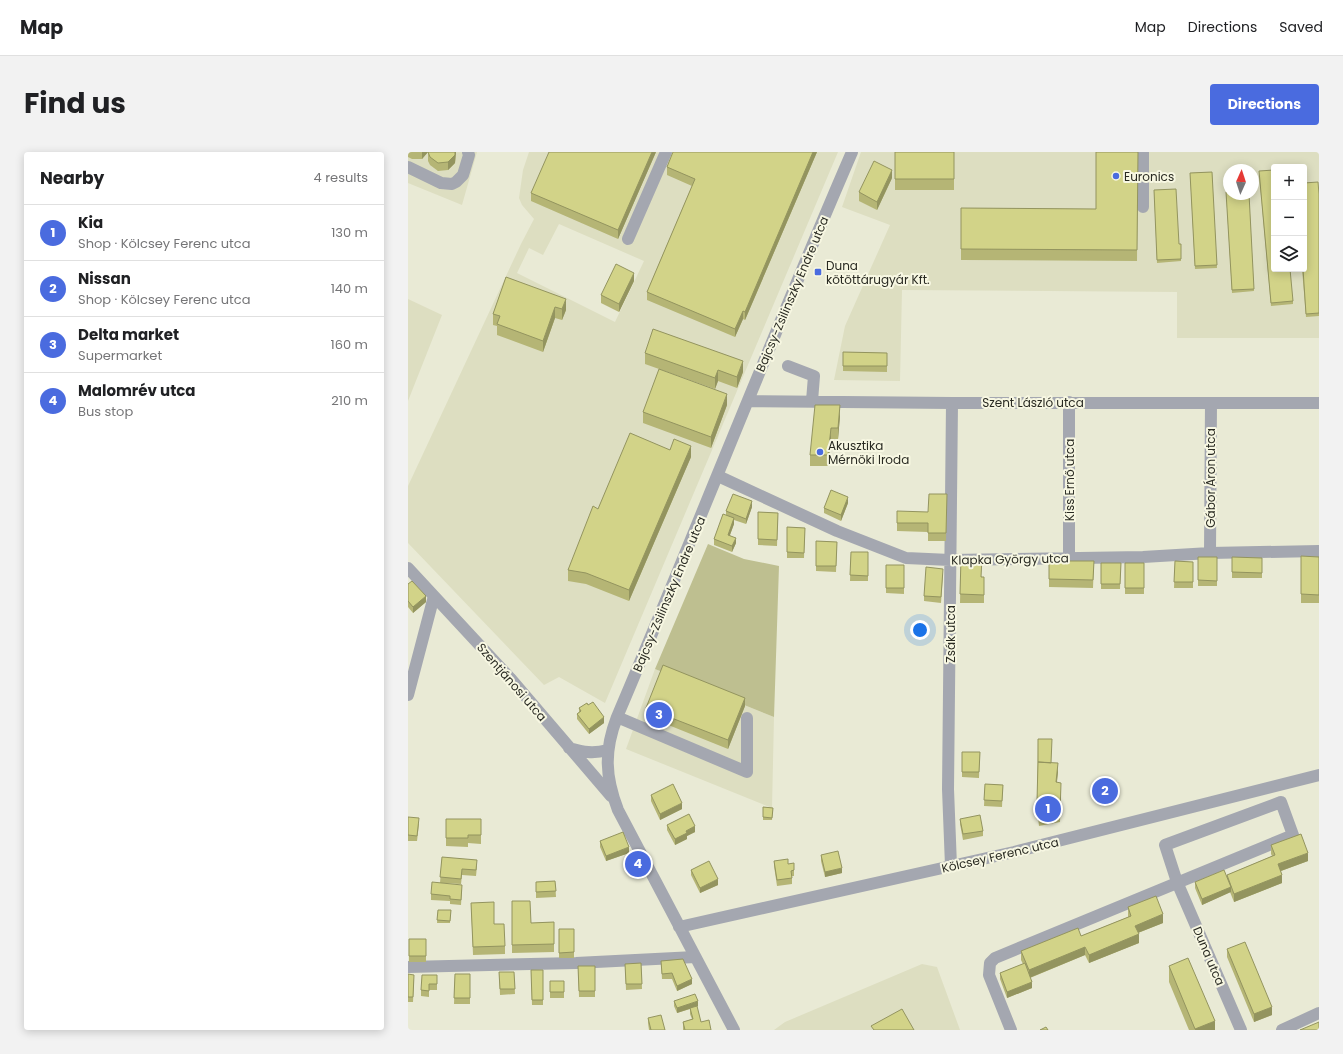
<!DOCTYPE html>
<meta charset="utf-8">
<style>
:root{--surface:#fff;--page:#f2f2f2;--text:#202124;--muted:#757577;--line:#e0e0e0;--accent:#4a6bdf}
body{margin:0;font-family:Poppins,sans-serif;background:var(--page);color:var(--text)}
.controls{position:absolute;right:12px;top:12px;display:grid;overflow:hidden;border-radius:4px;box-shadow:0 2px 10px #0003}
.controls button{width:36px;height:36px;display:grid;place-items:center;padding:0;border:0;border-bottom:1px solid var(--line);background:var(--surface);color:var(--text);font:20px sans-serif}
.compass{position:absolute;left:815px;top:12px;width:36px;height:36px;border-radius:50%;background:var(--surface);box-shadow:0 2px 10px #0003;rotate:3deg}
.you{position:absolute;left:512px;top:478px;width:14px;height:14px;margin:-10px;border:3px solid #fff;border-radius:50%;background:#1a73e8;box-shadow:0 0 0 6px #1a73e833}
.badge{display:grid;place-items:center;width:26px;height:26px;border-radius:50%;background:var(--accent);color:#fff;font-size:13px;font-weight:700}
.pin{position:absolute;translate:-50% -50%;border:2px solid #fff;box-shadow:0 1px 4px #0006}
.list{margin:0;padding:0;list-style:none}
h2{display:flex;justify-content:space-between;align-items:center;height:52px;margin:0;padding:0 16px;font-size:17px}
h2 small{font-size:13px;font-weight:400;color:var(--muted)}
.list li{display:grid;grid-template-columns:26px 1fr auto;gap:12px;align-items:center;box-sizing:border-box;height:56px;padding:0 16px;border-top:1px solid var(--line)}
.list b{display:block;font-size:15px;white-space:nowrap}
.list p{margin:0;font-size:13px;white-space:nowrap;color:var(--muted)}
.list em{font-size:13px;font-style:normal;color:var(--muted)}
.icon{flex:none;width:22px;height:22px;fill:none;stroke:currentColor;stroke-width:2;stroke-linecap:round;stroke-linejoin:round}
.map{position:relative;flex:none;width:911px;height:878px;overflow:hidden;border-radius:4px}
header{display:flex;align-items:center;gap:24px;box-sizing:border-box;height:56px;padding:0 20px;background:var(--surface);border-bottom:1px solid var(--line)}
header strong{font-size:19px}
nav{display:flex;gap:22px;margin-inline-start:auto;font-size:14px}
.intro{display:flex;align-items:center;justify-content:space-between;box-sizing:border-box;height:96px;padding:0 24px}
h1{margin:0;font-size:28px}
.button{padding:10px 18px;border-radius:4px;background:var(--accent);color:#fff;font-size:14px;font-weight:700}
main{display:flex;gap:24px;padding:0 24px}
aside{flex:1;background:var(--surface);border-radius:4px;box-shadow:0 2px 10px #0003}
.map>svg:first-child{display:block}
.built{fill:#dddec1;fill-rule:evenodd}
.green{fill:#bebf90}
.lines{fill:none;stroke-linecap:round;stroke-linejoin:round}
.minor{stroke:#a4a7b0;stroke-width:12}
.wall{fill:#b5b575}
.shaded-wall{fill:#93945f}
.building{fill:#d2d388;stroke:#93945f}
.poi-dot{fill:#4a6bdf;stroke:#f7f7e2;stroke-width:1.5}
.labels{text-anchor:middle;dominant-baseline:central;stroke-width:4;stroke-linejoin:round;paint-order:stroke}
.poi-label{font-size:12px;fill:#292a22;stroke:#f7f7e2;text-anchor:start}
.street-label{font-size:12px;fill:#292a22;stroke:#f7f7e2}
</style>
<header>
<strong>Map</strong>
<nav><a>Map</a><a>Directions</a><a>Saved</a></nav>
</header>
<div class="intro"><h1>Find us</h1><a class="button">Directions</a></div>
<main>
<aside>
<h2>Nearby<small>4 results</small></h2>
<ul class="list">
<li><span class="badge">1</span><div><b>Kia</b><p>Shop · Kölcsey Ferenc utca</p></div><em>130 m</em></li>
<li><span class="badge">2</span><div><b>Nissan</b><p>Shop · Kölcsey Ferenc utca</p></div><em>140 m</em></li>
<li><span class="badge">3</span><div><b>Delta market</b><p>Supermarket</p></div><em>160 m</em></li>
<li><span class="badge">4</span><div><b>Malomrév utca</b><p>Bus stop</p></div><em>210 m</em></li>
</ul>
</aside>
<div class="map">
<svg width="911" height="878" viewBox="0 0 911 878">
<rect width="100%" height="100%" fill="#e9ead5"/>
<path class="built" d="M 0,0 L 69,0 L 54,53 L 0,31 Z
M 121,0 L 430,0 L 197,551 L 151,525 L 136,533 L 0,391 L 0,334 L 113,92 L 126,67 L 114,53 L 111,46 L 115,18 ZM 151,72 L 236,109 L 207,170 L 109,121 L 121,96 L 135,103 Z
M 453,0 L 911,0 L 911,186 L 769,186 L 769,140 L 494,138 L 492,229 L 426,228 L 437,174 L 482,73 L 434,55 ZM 866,15 L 896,15 L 896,117 L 866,117 ZM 821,18 L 845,18 L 845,42 L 821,42 Z
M 0,147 L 34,163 L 0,249 Z
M 247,517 L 366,565 L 364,656 L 218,597 Z
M 514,812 L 529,815 L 552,878 L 366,878 L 377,870 Z"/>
<path class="green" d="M 300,392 L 336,407 L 371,414 L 366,565 L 247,517 Z"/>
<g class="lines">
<path class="minor" d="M 0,15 L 33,31 L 44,32 L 48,30 L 55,23 L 61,3 L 60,0
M 735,55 L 735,0
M 220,87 L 258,0
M 380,214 L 406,224 L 404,249
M 340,249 L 544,251 L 911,251
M 661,250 L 661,406
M 310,324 L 429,379 L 498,406 L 542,408 L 735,405 L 802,401 L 911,399
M 802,401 L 803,251
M 0,416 L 102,526 L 203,644
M 0,543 L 26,444
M 209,565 L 339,620 L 339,566
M 161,596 C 176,600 184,602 200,598
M 543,714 L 540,637 L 544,251
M 271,775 L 606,700 L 911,623
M 0,815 L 168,811 L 287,805
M 326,878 L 210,658 C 197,624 196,599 209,565 C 289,377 363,187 444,0
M 603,878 L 581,823 L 582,811 L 587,806 L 885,683 L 873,650 L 757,693 L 769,730 L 833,878
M 874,878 L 911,861"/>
</g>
<path class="wall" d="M 0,0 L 20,0 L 14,7 L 4,7 L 0,5 Z
M 20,0 L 48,0 L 47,11 L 40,18 L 30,19 L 22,13 L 20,9 Z
M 248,0 L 210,87 L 123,49 L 123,41 Z
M 409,0 L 337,168 L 335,167 L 327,185 L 239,148 L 239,140 L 284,34 L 259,23 L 259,15 Z
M 487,0 L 546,0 L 546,38 L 487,38 Z
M 730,0 L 729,109 L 553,108 L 553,56 L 688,57 Z
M 804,20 L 809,116 L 787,117 L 782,21 Z
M 851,22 L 885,149 L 885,152 L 863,154 Z
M 484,26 L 469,58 L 451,49 L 451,40 Z
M 746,38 L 771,92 L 773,92 L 773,109 L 749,111 Z
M 818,40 L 841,42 L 846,139 L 824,141 Z
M 911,42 L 911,164 L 898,165 L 894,117 Z
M 98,125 L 158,158 L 154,168 L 147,166 L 135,200 L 89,183 L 89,174 L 85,173 L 85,162 Z
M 226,129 L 211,160 L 193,151 L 193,143 Z
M 435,200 L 479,201 L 479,220 L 435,219 Z
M 237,201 L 335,220 L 329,236 L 310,229 L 307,237 L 237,212 Z
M 319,253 L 303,296 L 235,271 L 235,260 Z
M 432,264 L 430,287 L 423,287 L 420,314 L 402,314 L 402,303 Z
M 262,298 L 283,305 L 221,449 L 178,432 L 160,429 L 160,418 L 190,357 Z
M 539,342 L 538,389 L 520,389 L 520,380 L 489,379 L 489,371 L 520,360 Z
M 440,351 L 433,369 L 416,361 L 416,356 Z
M 344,355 L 338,372 L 326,368 L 326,372 L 322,383 L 328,391 L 324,400 L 306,393 L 306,387 L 318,363 L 318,359 Z
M 350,360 L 370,361 L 369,394 L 350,393 Z
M 379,375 L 397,376 L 396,406 L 379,406 Z
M 408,389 L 429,390 L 428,420 L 408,419 Z
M 443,400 L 460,400 L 460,429 L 442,429 Z
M 893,404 L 911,405 L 911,451 L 893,451 Z
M 790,405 L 809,405 L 809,434 L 790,434 Z
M 824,405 L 854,406 L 854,426 L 824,426 Z
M 553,406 L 574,425 L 576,425 L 576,451 L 552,451 Z
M 641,409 L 686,409 L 685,436 L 641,435 Z
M 767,409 L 785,410 L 785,436 L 766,436 Z
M 693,411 L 713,411 L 712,437 L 693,437 Z
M 717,411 L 736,411 L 736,442 L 717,442 Z
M 478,413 L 496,413 L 496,442 L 478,441 Z
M 535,422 L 533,451 L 516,449 L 516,444 Z
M 0,432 L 18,450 L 5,461 L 0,455 Z
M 337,554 L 320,597 L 238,564 L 238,556 Z
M 171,556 L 196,571 L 181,582 L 169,567 L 169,562 L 171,560 Z
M 630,587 L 643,611 L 650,619 L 649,630 L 653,640 L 652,670 L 631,674 L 629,657 Z
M 572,600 L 571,626 L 554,625 L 554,620 Z
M 577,632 L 595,633 L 594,655 L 576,654 Z
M 243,643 L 274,657 L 252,668 L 243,649 Z
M 355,655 L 365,656 L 364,668 L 355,668 Z
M 0,665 L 11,672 L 9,689 L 0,689 Z
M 38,667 L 73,667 L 73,692 L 60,691 L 60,695 L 38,694 Z
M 552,667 L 575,679 L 575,684 L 555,688 L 552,672 Z
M 259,673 L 287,680 L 279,684 L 279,687 L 267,693 L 259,678 Z
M 192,689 L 221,701 L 198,709 L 192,695 Z
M 863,693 L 900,709 L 873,719 L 874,731 L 826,750 L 822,740 L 794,753 L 787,736 L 787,730 L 819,725 L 819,723 L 864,704 L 863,702 Z
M 413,703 L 434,721 L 417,725 L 413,709 Z
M 34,705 L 69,714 L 68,724 L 54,723 L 53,732 L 32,731 Z
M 366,709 L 380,712 L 386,718 L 386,724 L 384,724 L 384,732 L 369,734 L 366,714 Z
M 283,718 L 310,733 L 292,741 L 283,723 Z
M 147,729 L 148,745 L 128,746 L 128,730 Z
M 54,738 L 53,753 L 42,752 L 42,749 L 23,748 L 23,742 Z
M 104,749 L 123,771 L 146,770 L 146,800 L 104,801 Z
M 63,751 L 97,794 L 97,802 L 65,803 Z
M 720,755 L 755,771 L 730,781 L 731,791 L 681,811 L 677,803 L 622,826 L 624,836 L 599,846 L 592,827 L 592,821 L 615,812 L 613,808 L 613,799 L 673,784 L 720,765 Z
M 30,758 L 43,758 L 42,771 L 29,771 Z
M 151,777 L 166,777 L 166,806 L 151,806 Z
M 1,787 L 18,787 L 18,810 L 1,810 Z
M 819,797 L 864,863 L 846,870 L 819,805 Z
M 253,809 L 284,832 L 269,839 L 264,827 L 254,827 Z
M 233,811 L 234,837 L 218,838 L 217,812 Z
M 170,814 L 187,814 L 187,845 L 171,845 Z
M 761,814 L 807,878 L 781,878 L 761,830 Z
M 123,818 L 135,818 L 135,853 L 124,853 Z
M 91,820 L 106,820 L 107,842 L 92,843 Z
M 0,822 L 6,828 L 5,850 L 0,850 Z
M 47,822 L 62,822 L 62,852 L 46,852 Z
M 29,823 L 29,838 L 21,838 L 21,845 L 13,844 L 13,838 Z
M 142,829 L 156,829 L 156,846 L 142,846 Z
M 266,849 L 290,854 L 287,855 L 293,870 L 303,878 L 275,878 L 275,870 L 284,867 L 282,862 L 282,857 L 269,861 L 266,854 Z
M 240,866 L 257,878 L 241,878 L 240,871 Z"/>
<path class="shaded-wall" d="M 14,0 L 20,0 L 14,7 Z
M 47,0 L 48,0 L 47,11 L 40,18 L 40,10 Z
M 244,0 L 248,0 L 210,87 L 210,78 Z
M 405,0 L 409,0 L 337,168 L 337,160 Z
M 484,18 L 484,26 L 469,58 L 469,50 Z
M 226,121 L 226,129 L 211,160 L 211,152 Z
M 158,147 L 158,158 L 154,168 L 154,157 Z
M 147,155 L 147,166 L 135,200 L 135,189 Z
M 335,159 L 335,167 L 327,185 L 327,177 Z
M 335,209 L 335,220 L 329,236 L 329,225 Z
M 310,218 L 310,229 L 307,237 L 307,226 Z
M 319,242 L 319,253 L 303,296 L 303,285 Z
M 432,253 L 432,264 L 430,287 L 430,276 Z
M 423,276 L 423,287 L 420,314 L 420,303 Z
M 283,294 L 283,305 L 221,449 L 221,438 Z
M 440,345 L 440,351 L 433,369 L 433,363 Z
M 344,349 L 344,355 L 338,372 L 338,367 Z
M 326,366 L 326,372 L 320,388 L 320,383 Z
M 328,386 L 328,391 L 324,400 L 324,394 Z
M 18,444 L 18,450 L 5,461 L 5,455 Z
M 337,546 L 337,554 L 320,597 L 320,588 Z
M 196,565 L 196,571 L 181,582 L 181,577 Z
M 650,611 L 650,619 L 648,638 L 648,630 Z
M 274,651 L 274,657 L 252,668 L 252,662 Z
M 287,674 L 287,680 L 279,684 L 279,687 L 267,693 L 267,687 L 278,679 Z
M 221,695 L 221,701 L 198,709 L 198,704 Z
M 900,701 L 900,709 L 870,720 L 870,712 Z
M 434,716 L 434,721 L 417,725 L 417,720 Z
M 874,723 L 874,731 L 826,750 L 826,742 Z
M 310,727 L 310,733 L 292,741 L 292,736 Z
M 823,735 L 823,740 L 794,753 L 794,747 Z
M 755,762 L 755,771 L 727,782 L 727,774 Z
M 731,782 L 731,791 L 681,811 L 681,803 Z
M 677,795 L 677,803 L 621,826 L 621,818 Z
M 284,827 L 284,832 L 269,839 L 269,834 Z
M 624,830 L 624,836 L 599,846 L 599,840 Z
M 290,849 L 290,854 L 269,861 L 269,856 Z
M 864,855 L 864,863 L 846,870 L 846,862 Z
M 807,869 L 807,878 L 787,878 L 787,877 Z"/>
<path class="building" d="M 20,0 L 47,0 L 47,3 L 40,10 L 30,11 L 22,5 Z
M 141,0 L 244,0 L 210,78 L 123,41 Z
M 265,0 L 405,0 L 337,160 L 335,159 L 327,177 L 239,140 L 287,27 L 259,15 Z
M 487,0 L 546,0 L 546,27 L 487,27 Z
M 688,0 L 730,0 L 729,98 L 553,97 L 553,56 L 688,57 Z
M 466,9 L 484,18 L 469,50 L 451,40 Z
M 866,18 L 866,117 L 882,117 L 885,149 L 863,151 L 851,19 Z
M 804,20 L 809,113 L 787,114 L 782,21 Z
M 910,30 L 911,42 L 911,161 L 898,162 L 895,117 L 896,117 L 896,31 Z
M 768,37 L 771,92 L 773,92 L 773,107 L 749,108 L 746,38 Z
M 818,40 L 821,40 L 821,42 L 841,42 L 846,137 L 824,138 Z
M 208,112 L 226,121 L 211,152 L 193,143 Z
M 98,125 L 158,147 L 154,157 L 147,155 L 135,189 L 89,172 L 92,164 L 85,162 Z
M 245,177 L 335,209 L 329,225 L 310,218 L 307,226 L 237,201 Z
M 435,200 L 479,201 L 479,214 L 435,214 Z
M 251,217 L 319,242 L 303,285 L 235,260 Z
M 407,253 L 432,253 L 430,276 L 423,276 L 420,303 L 402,303 Z
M 222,281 L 262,298 L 266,287 L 283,294 L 221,438 L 178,421 L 160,418 L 185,354 L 190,357 Z
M 423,338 L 440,345 L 433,363 L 416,356 Z
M 325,342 L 344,349 L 338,367 L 318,359 Z
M 521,342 L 539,342 L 538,381 L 520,381 L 520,371 L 489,371 L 489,359 L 520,360 Z
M 350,360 L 370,361 L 369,388 L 350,387 Z
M 315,362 L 326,366 L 320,383 L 328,386 L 324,394 L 306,387 Z
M 379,375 L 397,376 L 396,401 L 379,400 Z
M 408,389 L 429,390 L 428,414 L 408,414 Z
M 443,400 L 460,400 L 460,424 L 442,423 Z
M 893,404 L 911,405 L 911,443 L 893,442 Z
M 790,405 L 809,405 L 809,429 L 790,428 Z
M 824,405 L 854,406 L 854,421 L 824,420 Z
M 553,406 L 574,406 L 573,425 L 576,425 L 576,443 L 552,442 Z
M 641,409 L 686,409 L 685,428 L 641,427 Z
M 767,409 L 785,410 L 785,430 L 766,430 Z
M 693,411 L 713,411 L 712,432 L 693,432 Z
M 717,411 L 736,411 L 736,436 L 717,436 Z
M 478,413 L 496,413 L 496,436 L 478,436 Z
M 518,415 L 535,417 L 533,445 L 516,444 Z
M 4,429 L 18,444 L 5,455 L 0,449 L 0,432 Z
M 255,513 L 337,546 L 320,588 L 238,556 Z
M 185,550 L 196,565 L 181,577 L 169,562 L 173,559 L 171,556 L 179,551 L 180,553 Z
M 630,587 L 644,587 L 643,611 L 630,610 Z
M 554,600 L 572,600 L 571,620 L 554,620 Z
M 630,610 L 650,611 L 648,630 L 653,631 L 652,661 L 631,665 L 629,649 Z
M 265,632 L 274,651 L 252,662 L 243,643 Z
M 577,632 L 595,633 L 594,649 L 576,648 Z
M 355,655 L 365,656 L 364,666 L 355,665 Z
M 281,662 L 287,674 L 278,679 L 279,681 L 267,687 L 259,673 Z
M 572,663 L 575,679 L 555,682 L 552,667 Z
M 0,665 L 11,666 L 9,684 L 0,683 Z
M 38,667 L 73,667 L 73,683 L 60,683 L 60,686 L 38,686 Z
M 215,680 L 221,695 L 198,704 L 192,689 Z
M 893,682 L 900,701 L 870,712 L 874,723 L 826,742 L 819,723 L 867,703 L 863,693 Z
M 430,699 L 434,716 L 417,720 L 413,703 Z
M 34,705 L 69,708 L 68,718 L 54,717 L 53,727 L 32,725 Z
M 380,707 L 380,712 L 386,711 L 386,718 L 383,719 L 384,726 L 369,728 L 366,709 Z
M 301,709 L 310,727 L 292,736 L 283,718 Z
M 816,718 L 823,735 L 794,747 L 787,730 Z
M 147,729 L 148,739 L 128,740 L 128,730 Z
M 24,730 L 54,733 L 53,748 L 42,747 L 42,744 L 23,742 Z
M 748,744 L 755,762 L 727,774 L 731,782 L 681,803 L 677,795 L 621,818 L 613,799 L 670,776 L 673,784 L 723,764 L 720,755 Z
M 104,749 L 122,749 L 123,771 L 146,770 L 146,792 L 104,793 Z
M 86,750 L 86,772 L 96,772 L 97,794 L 65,795 L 63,751 Z
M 30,758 L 43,758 L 42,769 L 29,768 Z
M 151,777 L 166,777 L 166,800 L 151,801 Z
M 1,787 L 18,787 L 18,804 L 1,804 Z
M 837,790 L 864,855 L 846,862 L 819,797 Z
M 780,806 L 807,869 L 787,877 L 761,814 Z
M 275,807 L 284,827 L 269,834 L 264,821 L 254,822 L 253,809 Z
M 233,811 L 234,832 L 218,832 L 217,812 Z
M 617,811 L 624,830 L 599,840 L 592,821 Z
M 170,814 L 187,814 L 187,839 L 171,839 Z
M 123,818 L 135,818 L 135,848 L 124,848 Z
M 91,820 L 106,820 L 107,837 L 92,837 Z
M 0,822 L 6,823 L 5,845 L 0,845 Z
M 47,822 L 62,822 L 62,846 L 46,846 Z
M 14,823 L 29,823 L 29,832 L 21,832 L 21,839 L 13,838 Z
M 142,829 L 156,829 L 156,840 L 142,840 Z
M 287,842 L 290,849 L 269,856 L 266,849 Z
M 289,854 L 293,870 L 301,868 L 303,878 L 277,878 L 275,870 L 285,867 L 282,856 Z
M 494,857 L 506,878 L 466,878 L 463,874 Z
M 253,863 L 257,878 L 243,878 L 240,866 Z
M 911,870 L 911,878 L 892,878 Z
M 638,875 L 640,878 L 632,878 Z"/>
<g class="poi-dot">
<circle cx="708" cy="24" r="4"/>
<rect x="406" y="116" width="8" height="8" rx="2"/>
<circle cx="412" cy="300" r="4"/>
</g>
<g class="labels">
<g class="poi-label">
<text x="716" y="24">Euronics</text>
<text x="418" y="113">Duna<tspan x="418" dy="14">kötöttárugyár Kft.</tspan></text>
<text x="420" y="293">Akusztika<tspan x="420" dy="14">Mérnöki Iroda</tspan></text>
</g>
<g class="street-label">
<text transform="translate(384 142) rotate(-67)">Bajcsy-Zsilinszky Endre utca</text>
<text x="625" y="250">Szent László utca</text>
<text transform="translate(802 326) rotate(-90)">Gábor Áron utca</text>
<text transform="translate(661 328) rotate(-90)">Kiss Ernő utca</text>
<text transform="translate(602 407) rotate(-1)">Klapka György utca</text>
<text transform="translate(261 442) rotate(-67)">Bajcsy-Zsilinszky Endre utca</text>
<text transform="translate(542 482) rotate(-90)">Zsák utca</text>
<text transform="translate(104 530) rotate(49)">Szentjánosi utca</text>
<text transform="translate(592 703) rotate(-13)">Kölcsey Ferenc utca</text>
<text transform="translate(801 804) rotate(67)">Duna utca</text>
</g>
</g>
</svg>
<div class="controls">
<button>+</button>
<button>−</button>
<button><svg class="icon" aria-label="layers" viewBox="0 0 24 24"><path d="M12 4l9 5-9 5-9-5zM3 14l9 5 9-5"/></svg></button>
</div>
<svg class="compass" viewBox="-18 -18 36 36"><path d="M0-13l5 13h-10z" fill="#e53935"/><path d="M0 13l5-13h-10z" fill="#757577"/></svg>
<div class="you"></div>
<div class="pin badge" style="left:640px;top:657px">1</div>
<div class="pin badge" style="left:697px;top:639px">2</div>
<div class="pin badge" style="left:251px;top:563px">3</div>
<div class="pin badge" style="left:230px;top:712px">4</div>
</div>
</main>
